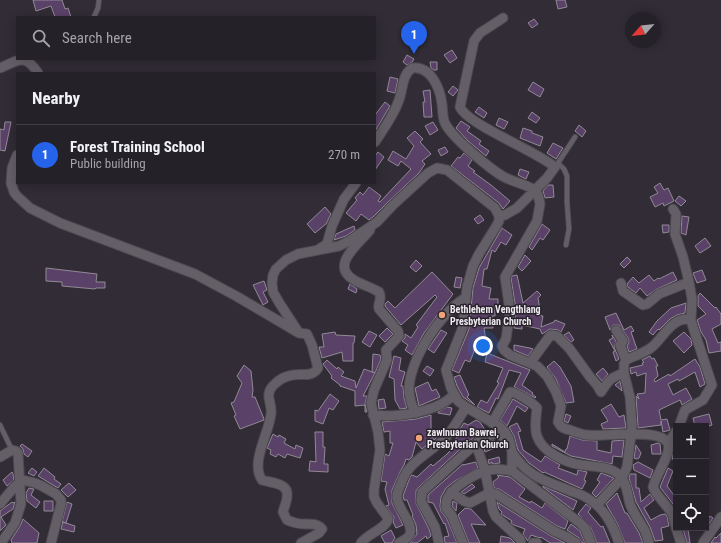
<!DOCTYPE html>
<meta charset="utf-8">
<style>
:root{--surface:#252128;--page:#2d2930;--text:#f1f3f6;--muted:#a3a3a8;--line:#423e45;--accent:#2563eb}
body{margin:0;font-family:"Roboto Condensed",sans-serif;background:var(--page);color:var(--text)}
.controls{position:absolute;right:12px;bottom:12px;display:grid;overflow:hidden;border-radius:0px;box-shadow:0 2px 10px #0003}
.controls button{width:36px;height:36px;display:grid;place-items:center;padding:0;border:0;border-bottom:1px solid var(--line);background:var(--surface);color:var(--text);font:20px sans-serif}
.compass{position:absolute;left:625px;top:12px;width:36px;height:36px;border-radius:50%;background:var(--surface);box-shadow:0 2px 10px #0003;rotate:243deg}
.you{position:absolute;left:483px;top:346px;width:14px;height:14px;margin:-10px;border:3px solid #fff;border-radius:50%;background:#1a73e8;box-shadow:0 0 0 6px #1a73e833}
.badge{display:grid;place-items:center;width:26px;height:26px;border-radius:50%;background:var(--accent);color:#fff;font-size:13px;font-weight:700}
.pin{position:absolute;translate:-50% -33px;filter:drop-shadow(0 1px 2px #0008)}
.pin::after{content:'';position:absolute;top:21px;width:14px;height:12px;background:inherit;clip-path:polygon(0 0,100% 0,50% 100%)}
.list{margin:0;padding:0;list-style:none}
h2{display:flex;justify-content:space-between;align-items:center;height:52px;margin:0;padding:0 16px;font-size:17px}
h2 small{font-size:13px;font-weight:400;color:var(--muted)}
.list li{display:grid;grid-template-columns:26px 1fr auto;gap:12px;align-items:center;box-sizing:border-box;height:60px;padding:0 16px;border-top:1px solid var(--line)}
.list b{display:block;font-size:15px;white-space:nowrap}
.list p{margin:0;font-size:13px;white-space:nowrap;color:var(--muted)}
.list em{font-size:13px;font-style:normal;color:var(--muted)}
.icon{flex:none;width:22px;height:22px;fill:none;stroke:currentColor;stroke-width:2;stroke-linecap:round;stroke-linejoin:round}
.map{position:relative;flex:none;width:721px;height:543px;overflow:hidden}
.search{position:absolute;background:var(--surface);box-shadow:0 2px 10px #0003;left:16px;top:16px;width:360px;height:44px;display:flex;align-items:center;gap:10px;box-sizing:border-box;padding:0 14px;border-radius:0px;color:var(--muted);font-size:15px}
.panel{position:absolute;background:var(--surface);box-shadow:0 2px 10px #0003;left:16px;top:72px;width:360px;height:112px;border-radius:0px}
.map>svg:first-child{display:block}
.building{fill:#5a4168;stroke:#918a95}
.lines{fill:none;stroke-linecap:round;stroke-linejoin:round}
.lane-casing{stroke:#4c484f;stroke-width:6}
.street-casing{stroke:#4c484f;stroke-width:11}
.lane{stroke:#645e67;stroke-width:4.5}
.street{stroke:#645e67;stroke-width:9}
.poi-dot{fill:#f0a279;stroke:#28222b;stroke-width:1.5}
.labels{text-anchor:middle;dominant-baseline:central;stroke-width:3;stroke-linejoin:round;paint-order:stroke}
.poi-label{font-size:10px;font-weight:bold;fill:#eeeaf0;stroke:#28222b;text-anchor:start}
</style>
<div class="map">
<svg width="721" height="543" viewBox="0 0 721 543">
<rect width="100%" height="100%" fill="#312c35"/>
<path class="building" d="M 33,0 L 62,0 L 65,9 L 68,8 L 71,17 L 55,17 L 51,6 L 36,11 Z
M 556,0 L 565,0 L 567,7 L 558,9 Z
M 534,19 L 538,24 L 532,28 L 528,23 Z
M 452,50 L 457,58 L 450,63 L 444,55 Z
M 407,55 L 414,59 L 412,62 L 407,65 L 403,62 Z
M 430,62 L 437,62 L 437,70 L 434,70 L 431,68 Z
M 390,77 L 398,79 L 395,93 L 387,91 Z
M 533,82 L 544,89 L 540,97 L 528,90 Z
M 453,86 L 458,90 L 453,96 L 448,92 Z
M 430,90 L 432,117 L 424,117 L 423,102 L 425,102 L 423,91 Z
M 385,102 L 390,106 L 375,131 L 375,115 Z
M 479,107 L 487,113 L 484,118 L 475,112 Z
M 532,112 L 540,118 L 536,123 L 528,118 Z
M 499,118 L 508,122 L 504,129 L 496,125 Z
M 461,121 L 470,127 L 467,131 L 481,141 L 479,144 L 489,151 L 486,156 L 468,141 L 456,128 Z
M 5,122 L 11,122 L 5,151 L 0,150 L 0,129 L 4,130 Z
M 433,122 L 438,130 L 430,135 L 425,126 Z
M 579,125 L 586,131 L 582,137 L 575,131 Z
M 523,128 L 532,131 L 532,133 L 543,137 L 540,146 L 520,138 Z
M 415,131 L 423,139 L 420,142 L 431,154 L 422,161 L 425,164 L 419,173 L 389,201 L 373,217 L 369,220 L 361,214 L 356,221 L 346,213 L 357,200 L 355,198 L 360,192 L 363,195 L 369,187 L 381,196 L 378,201 L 380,202 L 411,169 L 401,161 L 398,166 L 388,160 L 393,151 L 406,159 L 414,146 L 407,138 Z
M 553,143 L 563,148 L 556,159 L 547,153 Z
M 445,147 L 448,152 L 441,156 L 438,150 Z
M 378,152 L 384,157 L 375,170 L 375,156 Z
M 464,153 L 472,160 L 468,166 L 475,171 L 473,172 L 491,185 L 510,201 L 503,209 L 499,203 L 451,166 L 458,157 L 460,158 Z
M 520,169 L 529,172 L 526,179 L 518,175 Z
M 660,183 L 664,190 L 668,188 L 674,201 L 664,206 L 663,203 L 655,207 L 650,197 L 658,193 L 654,187 Z
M 548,185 L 553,185 L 554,197 L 545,198 L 543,191 Z
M 679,196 L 686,201 L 681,206 L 675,201 Z
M 325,207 L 331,214 L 326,224 L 315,233 L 307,224 Z
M 480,215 L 484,220 L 478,224 L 474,219 Z
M 682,216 L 689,217 L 686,235 L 681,233 Z
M 542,224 L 550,230 L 543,240 L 540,238 L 532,250 L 529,247 Z
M 662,225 L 669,225 L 669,232 L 663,233 Z
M 354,226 L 355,230 L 346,236 L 334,240 L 336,234 Z
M 502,228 L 512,235 L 506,245 L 501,242 L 495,252 L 492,250 L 487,269 L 484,269 L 482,286 L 491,288 L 489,299 L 498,299 L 498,306 L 495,306 L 495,316 L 492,316 L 493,328 L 484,328 L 487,348 L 476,346 L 470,362 L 465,360 L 459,373 L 452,370 L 469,329 L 473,288 L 479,268 Z
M 705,238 L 711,246 L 700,253 L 695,246 Z
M 525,255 L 531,261 L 522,271 L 518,267 Z
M 627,257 L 631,261 L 624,268 L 620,264 Z
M 416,260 L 422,266 L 416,272 L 410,267 Z
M 46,268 L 97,274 L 96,282 L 105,282 L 105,288 L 96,288 L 95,289 L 62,286 L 62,282 L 46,281 Z
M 702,270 L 706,280 L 697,283 L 693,273 Z
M 432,272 L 453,294 L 424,333 L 412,355 L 405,350 L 408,345 L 402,341 L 405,338 L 405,334 L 411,338 L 418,327 L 416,325 L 437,297 L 435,295 L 401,325 L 385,306 L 385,304 L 388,301 L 395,308 Z
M 673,272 L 677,280 L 657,289 L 647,296 L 640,288 L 636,293 L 628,287 L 627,284 L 633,277 L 639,283 L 649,275 L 654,281 L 658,278 L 659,279 Z
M 517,275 L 523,303 L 537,291 L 541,295 L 538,298 L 541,316 L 543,316 L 541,327 L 554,322 L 555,320 L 565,324 L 561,332 L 558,330 L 550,329 L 542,334 L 540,329 L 522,325 L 522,329 L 514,328 L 516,310 L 511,278 L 512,276 Z
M 456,277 L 462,278 L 460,288 L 454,287 Z
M 264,281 L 267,290 L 263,292 L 268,302 L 263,305 L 253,285 Z
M 350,284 L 357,289 L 356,293 L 348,289 Z
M 700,293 L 715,308 L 716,307 L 721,314 L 721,324 L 712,329 L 718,343 L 721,342 L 721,351 L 709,353 L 706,340 L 701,332 L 697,320 L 706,314 L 698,306 L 698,296 Z
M 686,303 L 685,313 L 677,315 L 670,319 L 659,330 L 658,329 L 653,335 L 649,332 L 657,321 L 671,308 Z
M 616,313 L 624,330 L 631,326 L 634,331 L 631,332 L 637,349 L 629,352 L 627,346 L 629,342 L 628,338 L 619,325 L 613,325 L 610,330 L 605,317 Z
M 387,328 L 393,334 L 385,342 L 379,336 Z
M 441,330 L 447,333 L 434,353 L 428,349 Z
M 369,331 L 377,335 L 370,347 L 362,342 Z
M 335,332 L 336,335 L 355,336 L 354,343 L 353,343 L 353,361 L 343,361 L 342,352 L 322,358 L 319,347 L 324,347 L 322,334 Z
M 569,332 L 574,340 L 571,342 L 564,335 Z
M 684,332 L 691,339 L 692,345 L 684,353 L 673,341 Z
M 612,335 L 616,341 L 614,347 L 619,359 L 616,361 L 613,352 L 615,351 L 609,340 L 613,338 Z
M 514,345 L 530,348 L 533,349 L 528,356 L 514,350 Z
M 487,353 L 530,370 L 522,385 L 533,393 L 532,394 L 536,397 L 535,398 L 523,391 L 514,387 L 521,373 L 509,370 L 498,399 L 496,398 L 489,413 L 477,407 L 481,400 L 487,403 L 499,383 L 497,382 L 503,368 L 485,362 Z
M 373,354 L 380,355 L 381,359 L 375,373 L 372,372 Z
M 394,356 L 401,358 L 399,370 L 405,372 L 401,386 L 403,386 L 404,398 L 407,408 L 400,409 L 395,400 L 394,379 L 389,377 Z
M 650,356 L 652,359 L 654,358 L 658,366 L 656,366 L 658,376 L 654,380 L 655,382 L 669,374 L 670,376 L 695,359 L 700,367 L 705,384 L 700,387 L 695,372 L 679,381 L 678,379 L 668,384 L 673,395 L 686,388 L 692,399 L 682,405 L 680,400 L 659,410 L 661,420 L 667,419 L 670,430 L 663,432 L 661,421 L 661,425 L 638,428 L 636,396 L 639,399 L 637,394 L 645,393 L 646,373 L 637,376 L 636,372 L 631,374 L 630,368 L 643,365 L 642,363 L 644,362 L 642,360 Z
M 327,360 L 337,369 L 338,367 L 344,372 L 341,376 L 355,381 L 356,388 L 364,369 L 375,373 L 363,396 L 367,396 L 365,404 L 367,412 L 365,412 L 365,405 L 355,406 L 355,391 L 340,386 L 340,385 L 331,378 L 332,376 L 323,364 Z
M 554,361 L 560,367 L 571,386 L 574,402 L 566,403 L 556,379 L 547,367 Z
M 244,365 L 251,371 L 253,390 L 252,397 L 255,397 L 264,419 L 264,420 L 240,429 L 234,416 L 236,415 L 231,403 L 234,402 L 242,383 L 237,376 Z
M 427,366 L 434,370 L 430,376 L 423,371 Z
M 603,368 L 608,374 L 602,381 L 596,374 Z
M 460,375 L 469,395 L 467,397 L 475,405 L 463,397 L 457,386 L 454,377 Z
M 620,381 L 622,391 L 615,385 Z
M 428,382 L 432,391 L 436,389 L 440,397 L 419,406 L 415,388 Z
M 330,394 L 339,401 L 333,410 L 329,408 L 323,424 L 315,421 L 315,410 L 318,411 Z
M 384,399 L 386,408 L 379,409 L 378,400 Z
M 513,399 L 528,408 L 525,412 L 517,406 L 507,426 L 500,420 Z
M 611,404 L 619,417 L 624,415 L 626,428 L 603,429 L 601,424 L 608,421 L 601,410 Z
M 447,407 L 452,408 L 450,415 L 438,413 L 438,412 Z
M 566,414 L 571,416 L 568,423 L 564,421 Z
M 709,414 L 712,425 L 706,427 L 706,426 L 695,426 L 693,418 Z
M 431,415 L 431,442 L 422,449 L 416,442 L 412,457 L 409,460 L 406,459 L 404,465 L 400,472 L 392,490 L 392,503 L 403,525 L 396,528 L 393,522 L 394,517 L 386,506 L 389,505 L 385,489 L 387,482 L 381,481 L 385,454 L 389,456 L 393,443 L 390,443 L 390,431 L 384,432 L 382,422 L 416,419 Z
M 476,420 L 480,422 L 485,430 L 480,432 L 468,442 L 418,488 L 416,491 L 416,503 L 429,529 L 431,536 L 427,539 L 426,536 L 417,543 L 410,543 L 417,534 L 416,525 L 412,516 L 413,515 L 407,500 L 404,500 L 403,496 L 410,477 L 412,475 L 417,477 L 431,464 L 433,466 L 446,455 L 452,449 L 449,447 L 458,436 L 456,435 L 464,423 L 468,425 Z
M 517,423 L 521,431 L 518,432 L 523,450 L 541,462 L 545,456 L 560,465 L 558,468 L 577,475 L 578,470 L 587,472 L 584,480 L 586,481 L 582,489 L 544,472 L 543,473 L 529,463 L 518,450 L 514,436 L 509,427 Z
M 439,431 L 441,433 L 434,440 L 432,437 Z
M 315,432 L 323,432 L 323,447 L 325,447 L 324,464 L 328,464 L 328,472 L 309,471 L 310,461 L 316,462 Z
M 273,434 L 278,437 L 279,435 L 286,439 L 284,443 L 295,449 L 296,445 L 303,448 L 300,458 L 287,454 L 285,458 L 278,454 L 276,457 L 270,454 L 271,450 L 267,448 Z
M 570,436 L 582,440 L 597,441 L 597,450 L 611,453 L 612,441 L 624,440 L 622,457 L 613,456 L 612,464 L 571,456 L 552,446 L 552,444 L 565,452 L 566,449 L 567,449 Z
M 494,440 L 497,447 L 485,452 L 483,446 L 487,442 Z
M 676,442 L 676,460 L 672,459 L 674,445 Z
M 658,443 L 660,444 L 661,454 L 652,454 L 651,445 Z
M 22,444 L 32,451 L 28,457 L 24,454 L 23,449 L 20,446 Z
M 636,445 L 641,453 L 639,458 L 637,459 L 634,458 Z
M 499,457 L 500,463 L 492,464 L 492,462 L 489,464 L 488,460 Z
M 476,462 L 478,468 L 455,481 L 446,488 L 441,497 L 440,506 L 441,511 L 447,519 L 457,543 L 445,543 L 444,537 L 449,536 L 445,523 L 444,524 L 433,503 L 428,502 L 428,495 L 463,464 L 463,465 Z
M 638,462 L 653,470 L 650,478 L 634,470 L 633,465 Z
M 32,468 L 37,472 L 34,476 L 28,473 Z
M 44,468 L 55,477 L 54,479 L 61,484 L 58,488 L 38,476 Z
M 668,468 L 673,471 L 667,486 L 676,498 L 676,508 L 660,487 Z
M 12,472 L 13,474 L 14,480 L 7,486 L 3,480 Z
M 601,473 L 614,478 L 596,497 L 592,493 L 600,482 L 597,480 Z
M 630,474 L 636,474 L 636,488 L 639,488 L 641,502 L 650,494 L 654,500 L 644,508 L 651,520 L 660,515 L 665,514 L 667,516 L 669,526 L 661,528 L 663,540 L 655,541 L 650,527 L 636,502 L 629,478 Z
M 497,475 L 510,477 L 525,489 L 519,497 L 530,503 L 531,501 L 542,508 L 545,503 L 568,521 L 565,529 L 557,526 L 499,489 L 494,488 L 493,482 L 499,477 Z
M 69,483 L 76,490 L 68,497 L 61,490 Z
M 472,484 L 475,487 L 464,494 L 461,492 Z
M 543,486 L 577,501 L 573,510 L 543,487 Z
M 29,488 L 34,489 L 31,495 L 40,502 L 36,508 L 27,501 L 26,493 Z
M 617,493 L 625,513 L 627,513 L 639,533 L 643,543 L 625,543 L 617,523 L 606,504 Z
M 44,501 L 53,501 L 53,511 L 44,511 Z
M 453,501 L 457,503 L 456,511 L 452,506 Z
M 12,502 L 13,503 L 15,502 L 13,509 L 1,517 L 6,525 L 0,531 L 0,511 Z
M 67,502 L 72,504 L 66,523 L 62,522 Z
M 497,502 L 551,536 L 565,543 L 550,543 L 541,537 L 540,538 L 531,535 L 528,541 L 527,540 L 523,534 L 525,529 L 514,525 L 511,523 L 512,521 L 501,514 L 502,512 L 499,509 Z
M 586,504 L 591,508 L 588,512 L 601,527 L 603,526 L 610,543 L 597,543 L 590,526 L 578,514 Z
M 465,508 L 471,509 L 486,525 L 471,524 L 480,543 L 469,543 L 458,515 Z
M 710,516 L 713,518 L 706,528 L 706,522 Z
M 23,519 L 39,533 L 37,543 L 12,543 L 11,540 L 20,526 Z
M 63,522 L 75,526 L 74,532 L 61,529 Z
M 571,524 L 580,531 L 585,543 L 582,543 L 579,538 L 567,530 Z
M 683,529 L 688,529 L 690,543 L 687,543 Z
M 391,530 L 395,538 L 392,543 L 385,543 L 381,536 Z
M 721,533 L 721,543 L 711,543 L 715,537 L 716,538 Z
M 501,536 L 510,538 L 515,543 L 500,543 Z"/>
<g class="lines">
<g class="lane-casing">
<path id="lane" d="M 94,17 L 98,8 L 99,0
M 558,163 L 564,169 L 567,176 L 567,202 L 569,229 L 566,245
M 556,166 L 575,137
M 0,425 L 12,450"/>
</g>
<g class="street-casing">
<path id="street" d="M 0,68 C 19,60 25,53 38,73
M 375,142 C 384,128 394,115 399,100 C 403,89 402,75 412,68 C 431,66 440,88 442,104 C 443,111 442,119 446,125 C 454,139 490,169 504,177 C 514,182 525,184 535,190 L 538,195 L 540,204 L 537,221 L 505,277 L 510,311 L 506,339 L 502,346 L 504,350 L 510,355 L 537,366 L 547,376 L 556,392 L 561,406 L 558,422 C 561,428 565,429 570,430 C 576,432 582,435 588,435 C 602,437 662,427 668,444 C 672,454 655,476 653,487 L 656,493 L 672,513 L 676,527
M 17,155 L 12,168 L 11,183 L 14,192 L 17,196 L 30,208 L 60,223 L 195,274 L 236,296 L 299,333 L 307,334 L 312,345 L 318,368 C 312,378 302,373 293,375 C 287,376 280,379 276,383 C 262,394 273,403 271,414 C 269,433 250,463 262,480 C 271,483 289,483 287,496 C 287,502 284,507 283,512 L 287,520 C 292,522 297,524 303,524 C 310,524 317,523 322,529 L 319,533 L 301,543
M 673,209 L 676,214 L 675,234 L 683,257 L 689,282 L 692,299 L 691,320 L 693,327 L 712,385 L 703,400 L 685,410 L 679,426
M 499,216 L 505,215 L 517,208 L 547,178 L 555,167 C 536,151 467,124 460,107 L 474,41 L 480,33 L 503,18
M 319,249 L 327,244 L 332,226 L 344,199 L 356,183
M 621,283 L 623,291 L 643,305 L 647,304 L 659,294 L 689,282
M 616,330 L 623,341 L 620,345 L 626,360
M 299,333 L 280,304 L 273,292 L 272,283 L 273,275 L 276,269 L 286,260 L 298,254 L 339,246 L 349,241 L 377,222 L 393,205 L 428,173 L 437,168 L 447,170 L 495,208 L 499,216 L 499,221 L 497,225 L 479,254 L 473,266 L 467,287 L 463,327 L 446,370 L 451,388 L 458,401 L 466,407 L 500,427 L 505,432 L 509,439 L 512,452 L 512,471 L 580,523 L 585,528 L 591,543
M 530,363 L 549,337 L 551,335 L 557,336 L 569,348 L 590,377 L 597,385 L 601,392 C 609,380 610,378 624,373
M 416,413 C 411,405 409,396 409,387 C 412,356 440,314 465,298
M 373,415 C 395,418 440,412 454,394
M 492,423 L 510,392 C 516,392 533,403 537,408 C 536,417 534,428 537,436 C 542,452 566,463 582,465 C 594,467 608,466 618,474 C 627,481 627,494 630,504 C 633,512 638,519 642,526 C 646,531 647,537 649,543
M 476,444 L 485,471 L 493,511 L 496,517 L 520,539 L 521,543
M 668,444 L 676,431
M 512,452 C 528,478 547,481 573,492 C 580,494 587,497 593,502 C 606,511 614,528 619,543
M 0,457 L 12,450 L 16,451 L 18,453 L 21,504 L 15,523 L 1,543
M 451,492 L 464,501 L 470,503 L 489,493 L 496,494 L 554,531 L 567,537 L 576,543
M 0,504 L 15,486 L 23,480 L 35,483 L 42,486 L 56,494 L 61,500 L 61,504 L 51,543
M 597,505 L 622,478 L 627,467 L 632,427 L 630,397 L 624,373 L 624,364 L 626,360 C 634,356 645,353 652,347 C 663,338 673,315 691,320
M 676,528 L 681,543
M 361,543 C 368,533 388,528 388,518 L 377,503 L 374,497 L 374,490 L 380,450 L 378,432 L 371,403 L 374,390 L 387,360 L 386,350 L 399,336 L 398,331 L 379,309 C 377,303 383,299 379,292 C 371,287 362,285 354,280 C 329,265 359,244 370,230
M 399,543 C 402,541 407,539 409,536 C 416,525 396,508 397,496 C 397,491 401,485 402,481 C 409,462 429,453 443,440 C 453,431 459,418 466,407
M 439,543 L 435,527 L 421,501 L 422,492 L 472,447 L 484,437 L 496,433 L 510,443
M 463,543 L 452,516 L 446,508 C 446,505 446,502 447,499 C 452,487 477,472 490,470 C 497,468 505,470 512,471
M 533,543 L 537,543
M 703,543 L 721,517"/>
</g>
<use href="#lane" class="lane"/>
<use href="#street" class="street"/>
</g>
<g class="poi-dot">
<circle cx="442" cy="315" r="4"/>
<circle cx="419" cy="438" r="4"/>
</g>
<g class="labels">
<g class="poi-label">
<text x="450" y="309">Bethlehem Vengthlang<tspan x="450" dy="12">Presbyterian Church</tspan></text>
<text x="427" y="432">zawlnuam Bawrei,<tspan x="427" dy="12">Presbyterian Church</tspan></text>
</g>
</g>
</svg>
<div class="controls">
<button>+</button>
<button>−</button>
<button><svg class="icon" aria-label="locate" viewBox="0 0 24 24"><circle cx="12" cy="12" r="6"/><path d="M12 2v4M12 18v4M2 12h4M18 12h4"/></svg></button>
</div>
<svg class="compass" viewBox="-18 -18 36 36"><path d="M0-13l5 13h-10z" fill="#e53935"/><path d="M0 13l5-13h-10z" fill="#a3a3a8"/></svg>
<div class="you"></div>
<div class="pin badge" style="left:414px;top:54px">1</div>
<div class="search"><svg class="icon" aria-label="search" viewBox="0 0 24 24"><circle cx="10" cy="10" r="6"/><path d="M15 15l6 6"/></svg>Search here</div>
<section class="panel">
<h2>Nearby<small></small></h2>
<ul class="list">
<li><span class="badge">1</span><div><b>Forest Training School</b><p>Public building</p></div><em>270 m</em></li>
</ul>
</section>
</div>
